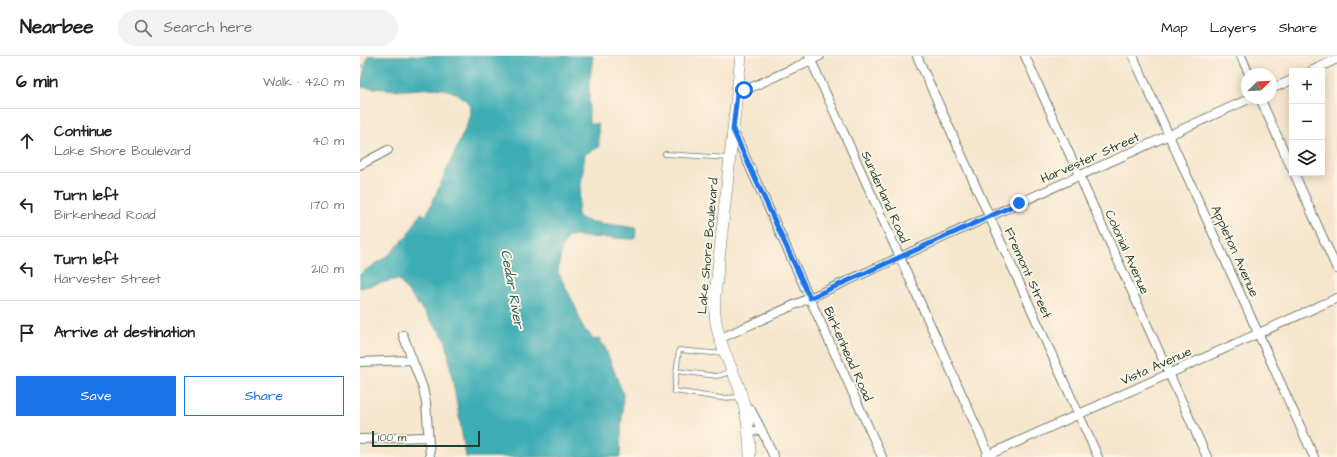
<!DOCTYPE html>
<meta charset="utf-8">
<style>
:root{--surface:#fff;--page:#f2f2f2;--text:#222;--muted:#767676;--line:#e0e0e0;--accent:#1a73e8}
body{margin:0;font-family:"Architects Daughter",sans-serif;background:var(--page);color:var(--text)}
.controls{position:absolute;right:12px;top:12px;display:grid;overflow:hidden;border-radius:0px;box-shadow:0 2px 10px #0003}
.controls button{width:36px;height:36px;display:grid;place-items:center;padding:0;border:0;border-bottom:1px solid var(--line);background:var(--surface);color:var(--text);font:20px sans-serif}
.compass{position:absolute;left:881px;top:12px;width:36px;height:36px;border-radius:50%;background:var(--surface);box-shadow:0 2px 10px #0003;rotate:66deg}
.scale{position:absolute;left:12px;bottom:10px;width:108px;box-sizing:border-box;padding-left:4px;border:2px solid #1f3d34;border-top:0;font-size:11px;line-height:14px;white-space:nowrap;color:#1f3d34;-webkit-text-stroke:3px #fcf5e5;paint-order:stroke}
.stop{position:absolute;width:12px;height:12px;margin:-9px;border:3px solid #1a73e8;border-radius:50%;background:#fff}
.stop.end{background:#1a73e8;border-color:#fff;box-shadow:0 1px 4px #0008}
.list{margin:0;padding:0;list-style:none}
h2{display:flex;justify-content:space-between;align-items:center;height:52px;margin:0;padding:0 16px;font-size:17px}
h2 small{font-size:13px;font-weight:400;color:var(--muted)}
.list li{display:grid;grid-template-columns:26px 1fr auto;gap:12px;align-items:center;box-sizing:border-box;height:64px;padding:0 16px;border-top:1px solid var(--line)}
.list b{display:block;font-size:15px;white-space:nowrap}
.list p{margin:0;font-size:13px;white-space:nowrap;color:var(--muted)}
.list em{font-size:13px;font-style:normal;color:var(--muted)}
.actions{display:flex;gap:8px;padding:12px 16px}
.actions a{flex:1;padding:9px 0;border:1px solid var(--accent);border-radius:0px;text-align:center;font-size:14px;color:var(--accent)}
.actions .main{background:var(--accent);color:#fff}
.icon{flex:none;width:22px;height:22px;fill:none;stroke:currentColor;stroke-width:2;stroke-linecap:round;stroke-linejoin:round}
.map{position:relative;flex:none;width:977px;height:401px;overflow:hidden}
header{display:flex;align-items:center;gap:24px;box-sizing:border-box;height:56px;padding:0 20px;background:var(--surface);border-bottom:1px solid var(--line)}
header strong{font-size:19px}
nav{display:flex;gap:22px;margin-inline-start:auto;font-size:14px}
.search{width:280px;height:36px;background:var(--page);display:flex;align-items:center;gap:10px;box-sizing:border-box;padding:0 14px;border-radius:22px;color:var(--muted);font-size:15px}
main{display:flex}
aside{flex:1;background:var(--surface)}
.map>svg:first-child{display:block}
.water{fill:#3cadb5;stroke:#2e7574}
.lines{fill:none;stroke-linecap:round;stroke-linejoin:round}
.stream{stroke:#3cadb5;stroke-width:2}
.service-casing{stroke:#6b786a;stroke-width:5.5}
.minor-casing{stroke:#6b786a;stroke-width:10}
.tertiary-casing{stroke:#6b786a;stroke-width:12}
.service{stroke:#fff;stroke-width:4}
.minor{stroke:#fff;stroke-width:8}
.tertiary{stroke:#fff;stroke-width:11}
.route{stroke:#1a73e8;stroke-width:5}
.labels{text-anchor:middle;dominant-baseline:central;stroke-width:4;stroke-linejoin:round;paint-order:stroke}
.street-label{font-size:13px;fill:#1f3d34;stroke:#fcf5e5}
.water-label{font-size:14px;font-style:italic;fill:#285f5b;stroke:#fcf5e5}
</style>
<header>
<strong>Nearbee</strong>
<div class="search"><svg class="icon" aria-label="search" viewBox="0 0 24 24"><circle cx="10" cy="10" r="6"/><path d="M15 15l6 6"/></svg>Search here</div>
<nav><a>Map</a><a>Layers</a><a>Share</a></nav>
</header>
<main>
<aside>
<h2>6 min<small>Walk · 420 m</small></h2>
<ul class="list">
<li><svg class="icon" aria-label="ahead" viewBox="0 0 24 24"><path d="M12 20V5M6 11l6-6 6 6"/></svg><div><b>Continue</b><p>Lake Shore Boulevard</p></div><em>40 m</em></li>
<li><svg class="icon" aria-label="left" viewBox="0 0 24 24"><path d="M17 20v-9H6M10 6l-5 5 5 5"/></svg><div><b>Turn left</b><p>Birkenhead Road</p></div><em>170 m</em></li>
<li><svg class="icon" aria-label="left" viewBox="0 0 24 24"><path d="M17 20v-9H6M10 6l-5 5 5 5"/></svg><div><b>Turn left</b><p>Harvester Street</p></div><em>210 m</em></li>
<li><svg class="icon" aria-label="arrive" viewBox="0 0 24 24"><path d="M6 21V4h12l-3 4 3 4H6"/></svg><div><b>Arrive at destination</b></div></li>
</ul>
<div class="actions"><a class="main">Save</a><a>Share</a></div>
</aside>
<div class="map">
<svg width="977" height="401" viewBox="0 0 977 401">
<rect width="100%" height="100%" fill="#fcf5e5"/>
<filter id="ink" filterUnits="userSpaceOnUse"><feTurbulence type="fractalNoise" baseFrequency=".025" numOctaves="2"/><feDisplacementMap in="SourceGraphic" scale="8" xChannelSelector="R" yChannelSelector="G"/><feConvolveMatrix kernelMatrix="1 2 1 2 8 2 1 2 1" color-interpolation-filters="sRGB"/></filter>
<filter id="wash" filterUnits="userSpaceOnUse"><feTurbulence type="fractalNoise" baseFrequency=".012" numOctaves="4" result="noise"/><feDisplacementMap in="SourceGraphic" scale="16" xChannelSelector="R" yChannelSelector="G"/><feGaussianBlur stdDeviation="0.9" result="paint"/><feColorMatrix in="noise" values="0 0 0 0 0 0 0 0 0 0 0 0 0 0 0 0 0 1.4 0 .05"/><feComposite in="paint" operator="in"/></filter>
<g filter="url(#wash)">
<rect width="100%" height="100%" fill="#f7e6ce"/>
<path class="water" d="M 8,0 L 233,0 L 229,29 L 229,67 L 238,68 L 239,91 L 225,98 L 217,161 L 227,165 L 276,172 L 275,183 L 208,180 L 202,191 L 198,216 L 215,250 L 224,274 L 229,277 L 233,284 L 240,282 L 240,287 L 244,289 L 263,338 L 260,401 L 106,401 L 86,286 L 83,280 L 38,223 L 0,232 L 0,218 L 30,198 L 48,179 L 61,157 L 66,160 L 110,62 C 112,52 110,49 104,43 C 87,27 64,34 44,34 C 29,34 15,32 0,31 Z"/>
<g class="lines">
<path class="stream" d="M 0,10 L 7,11"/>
</g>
</g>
<g filter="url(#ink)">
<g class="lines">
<g class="service-casing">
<path id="service" d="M 305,98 L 369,102
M 364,296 L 352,297 L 319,294 L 314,335 L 361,342 L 381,341
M 316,315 L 357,320 L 371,316"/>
</g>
<g class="minor-casing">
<path id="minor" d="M 449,0 L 630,401
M 557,0 L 738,401
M 665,0 L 847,401
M 773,0 L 954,401
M 881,0 L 889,18
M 951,15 L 977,3
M 911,33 L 932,24
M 377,38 L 460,0
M 900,42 L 932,113
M 373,74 L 522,401
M 0,109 L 28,94
M 934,117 L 977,213
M 43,279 L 63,332 L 66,347 L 70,401
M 359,283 L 891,42
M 0,306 L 51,304
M 383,348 L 391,354 L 401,373
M 388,377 L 401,373 L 414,401
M 0,383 L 68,381
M 626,400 L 977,242"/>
</g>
<g class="tertiary-casing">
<path id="tertiary" d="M 381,0 L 355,240 C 352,275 367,300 379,331 C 386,353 390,378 390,401"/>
</g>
<use href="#service" class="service"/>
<use href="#minor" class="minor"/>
<use href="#tertiary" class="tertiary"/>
</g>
</g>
<g class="lines" filter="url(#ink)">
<path class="route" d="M 384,34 L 377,38 L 373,74 L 450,242 L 659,147"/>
</g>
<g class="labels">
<g class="street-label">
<text transform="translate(730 102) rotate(-24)">Harvester Street</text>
<text transform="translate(525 141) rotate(66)">Sunderland Road</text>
<text transform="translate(348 190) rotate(-85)">Lake Shore Boulevard</text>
<text transform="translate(875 195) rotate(66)">Appleton Avenue</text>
<text transform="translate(767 196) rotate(66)">Colonial Avenue</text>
<text transform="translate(668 217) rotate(66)">Fremont Street</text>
<text transform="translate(488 298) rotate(66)">Birkenhead Road</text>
<text transform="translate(796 310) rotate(-24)">Vista Avenue</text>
</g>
<g class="water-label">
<text transform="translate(152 233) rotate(80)">Cedar River</text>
</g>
</g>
</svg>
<div class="controls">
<button>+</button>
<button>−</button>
<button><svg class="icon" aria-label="layers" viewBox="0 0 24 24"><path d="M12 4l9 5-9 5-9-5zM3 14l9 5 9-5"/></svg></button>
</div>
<svg class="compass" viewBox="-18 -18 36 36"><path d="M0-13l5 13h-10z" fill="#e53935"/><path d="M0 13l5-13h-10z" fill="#767676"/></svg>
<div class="scale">100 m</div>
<div class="stop" style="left:384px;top:34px"></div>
<div class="stop end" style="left:659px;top:147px"></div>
</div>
</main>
